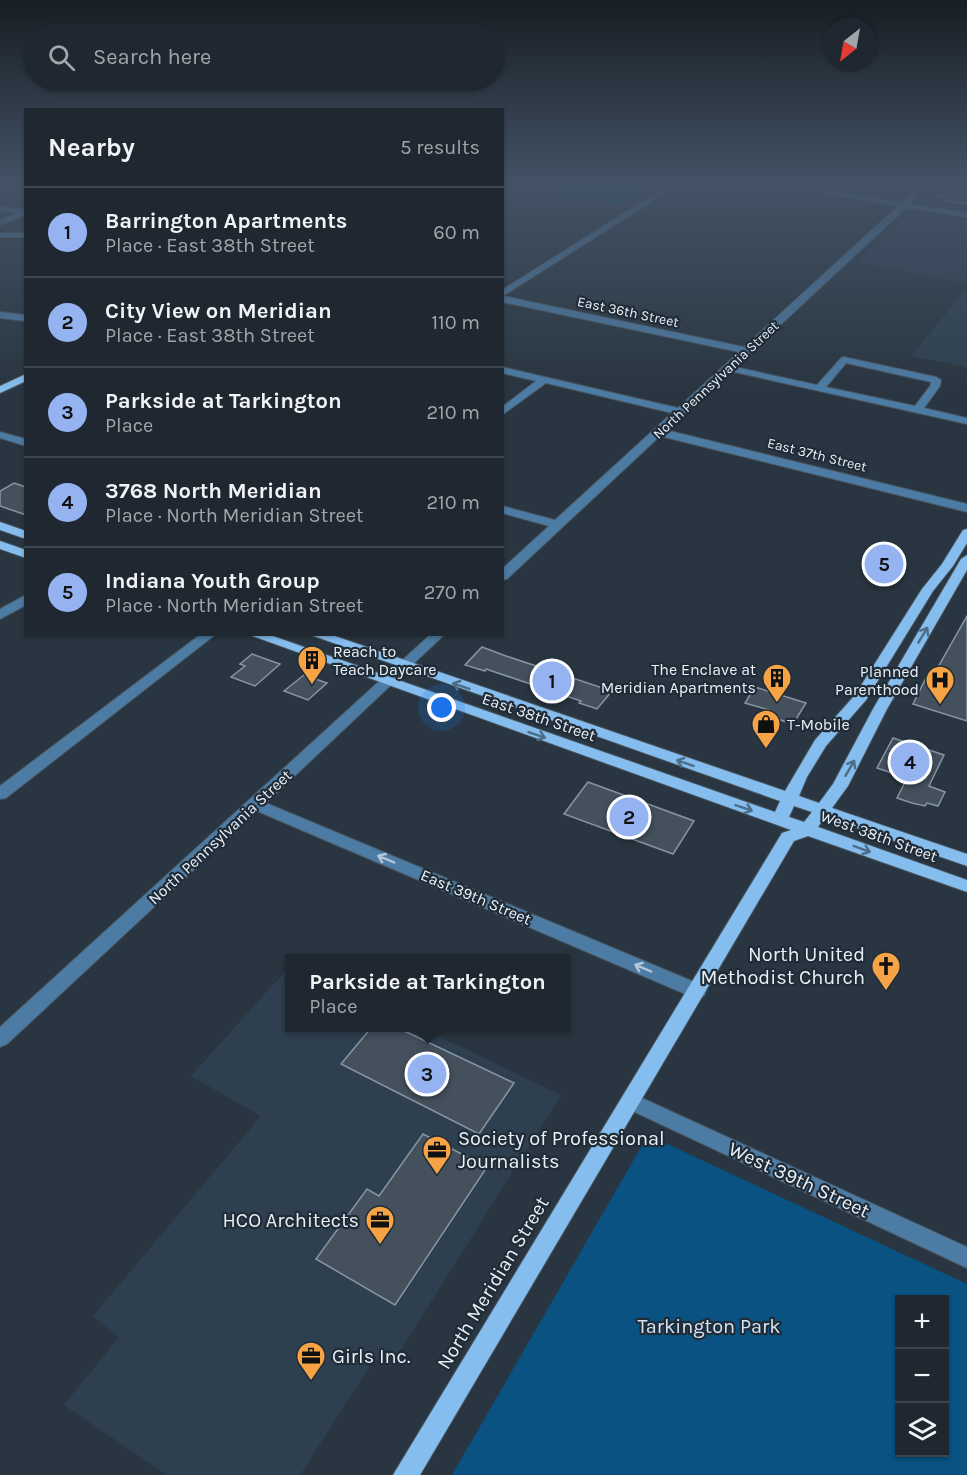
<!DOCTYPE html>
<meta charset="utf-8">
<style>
:root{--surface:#1f2831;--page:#273039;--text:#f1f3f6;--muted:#a1a6ab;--line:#3c444d;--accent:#95b2f1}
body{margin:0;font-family:Karla,sans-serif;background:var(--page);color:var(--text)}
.controls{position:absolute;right:18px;bottom:18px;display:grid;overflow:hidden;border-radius:0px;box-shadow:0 2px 4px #0004}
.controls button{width:54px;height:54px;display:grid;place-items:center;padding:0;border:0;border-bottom:2px solid var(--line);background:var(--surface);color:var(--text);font:30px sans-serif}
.compass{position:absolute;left:823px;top:18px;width:54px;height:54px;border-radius:50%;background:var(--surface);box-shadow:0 2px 4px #0004;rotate:211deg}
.you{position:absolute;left:442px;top:708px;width:21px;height:21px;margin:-15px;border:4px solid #fff;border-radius:50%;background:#1a73e8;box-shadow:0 0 0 9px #1a73e833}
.badge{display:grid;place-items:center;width:39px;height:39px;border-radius:50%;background:var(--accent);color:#111;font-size:20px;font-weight:700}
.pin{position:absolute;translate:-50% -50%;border:3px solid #fff;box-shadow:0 2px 6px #0006}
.popup{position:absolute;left:285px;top:954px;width:285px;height:78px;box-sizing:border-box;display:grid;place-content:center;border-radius:0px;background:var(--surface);filter:drop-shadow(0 2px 4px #0005);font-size:20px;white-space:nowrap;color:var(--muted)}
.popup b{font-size:22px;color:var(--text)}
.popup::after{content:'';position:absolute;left:50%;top:100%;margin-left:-12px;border:12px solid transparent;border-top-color:var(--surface)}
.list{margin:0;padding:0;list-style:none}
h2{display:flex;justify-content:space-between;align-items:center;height:78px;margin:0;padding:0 24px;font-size:26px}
h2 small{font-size:20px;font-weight:400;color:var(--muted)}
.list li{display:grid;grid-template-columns:39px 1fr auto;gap:18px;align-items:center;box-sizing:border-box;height:90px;padding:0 24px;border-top:2px solid var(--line)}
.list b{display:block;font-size:22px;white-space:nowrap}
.list p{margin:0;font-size:20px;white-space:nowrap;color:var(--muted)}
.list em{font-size:20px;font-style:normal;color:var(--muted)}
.icon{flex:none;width:33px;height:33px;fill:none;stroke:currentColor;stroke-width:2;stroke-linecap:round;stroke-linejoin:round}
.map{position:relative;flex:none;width:967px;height:1475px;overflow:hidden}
.search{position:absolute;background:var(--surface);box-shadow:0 2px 4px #0004;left:24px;top:24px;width:480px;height:66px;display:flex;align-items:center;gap:15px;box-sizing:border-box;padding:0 21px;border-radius:33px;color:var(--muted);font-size:22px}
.panel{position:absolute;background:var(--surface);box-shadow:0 2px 4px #0004;left:24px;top:108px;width:480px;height:528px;border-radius:0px}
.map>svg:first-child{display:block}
.built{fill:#2e4050}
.green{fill:#095282;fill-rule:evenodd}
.building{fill:#44515d;stroke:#8695a2;stroke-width:1.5}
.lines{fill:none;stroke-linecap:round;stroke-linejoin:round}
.minor-casing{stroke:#48545e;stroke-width:2}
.major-casing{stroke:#48545e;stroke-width:2}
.minor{fill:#4c7ba3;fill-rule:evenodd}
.major{fill:#84bdee;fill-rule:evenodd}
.oneway{stroke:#4d6d89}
.oneway2{stroke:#b2c8da}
.labels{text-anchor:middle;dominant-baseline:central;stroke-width:4.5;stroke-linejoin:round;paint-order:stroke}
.far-street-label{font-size:14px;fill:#e9f1f8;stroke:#202c37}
.poi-label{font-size:16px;fill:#e9f1f8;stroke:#202c37;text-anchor:start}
.street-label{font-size:16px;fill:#e9f1f8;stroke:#202c37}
.near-poi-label{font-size:20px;fill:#e9f1f8;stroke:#202c37;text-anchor:end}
.near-street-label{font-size:20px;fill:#e9f1f8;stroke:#202c37}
.near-park-label{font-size:20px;fill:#d2e4f5;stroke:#202c37}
</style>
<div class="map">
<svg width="967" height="1475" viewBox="0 0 967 1475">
<rect width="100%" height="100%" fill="#293641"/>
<path class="built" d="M 942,183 L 967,183 L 967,212 L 921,204 Z
M 911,211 L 967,219 L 967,283 L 857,262 Z
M 967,288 L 967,367 L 911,356 Z
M 289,967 L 289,1028 L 421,1028 L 561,1095 L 390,1367 L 375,1358 L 300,1475 L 167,1475 L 64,1405 L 119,1337 L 93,1316 L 261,1116 L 191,1076 Z"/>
<path class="green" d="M 573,183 L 652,183 L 617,204 L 555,193 Z
M 648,1135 L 967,1284 L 967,1475 L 452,1475 ZM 900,1300 L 944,1300 L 944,1452 L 900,1452 Z"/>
<path class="building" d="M 950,183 L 967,183 L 967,204 L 947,201 L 949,198 L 937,196 Z
M 14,483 L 26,487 L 26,515 L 0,506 L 0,491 Z
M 872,554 L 904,562 L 893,579 L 866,571 L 869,567 L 864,566 Z
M 967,616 L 967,721 L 913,704 L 929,672 L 934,674 Z
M 482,647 L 506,656 L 612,691 L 597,709 L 579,703 L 581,701 L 486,669 L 485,671 L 465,665 Z
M 252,654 L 280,664 L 255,686 L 231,677 L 245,666 L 240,664 Z
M 304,675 L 327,683 L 308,700 L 284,691 Z
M 755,687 L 806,703 L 793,724 L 765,715 L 769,710 L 745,703 Z
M 893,738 L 944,755 L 929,786 L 945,792 L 938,806 L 927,803 L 925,806 L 912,803 L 897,798 L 907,778 L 877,768 Z
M 588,782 L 694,821 L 673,854 L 564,814 Z
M 371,1028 L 398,1028 L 514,1083 L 479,1134 L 341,1064 Z
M 423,1134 L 487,1167 L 395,1305 L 316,1259 L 367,1189 L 379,1196 Z"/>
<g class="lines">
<g class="minor-casing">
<path id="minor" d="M 672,183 L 681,183 L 503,296 L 744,347 L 898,206 L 762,183 L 779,183 L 902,202 L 924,183 L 932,183 L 910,204 L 967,213 L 967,217 L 906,208 L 735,367 L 817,385 L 841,358 L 844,357 L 936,377 L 941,380 L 940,386 L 924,408 L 967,418 L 967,424 L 730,371 L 666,430 L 967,504 L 967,512 L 660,436 L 507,579 L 502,580 L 502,569 L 549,526 L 502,513 L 502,506 L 555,520 L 672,413 L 546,383 L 502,415 L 502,407 L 536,381 L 502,373 L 502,367 L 678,408 L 739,352 L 502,302 L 502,290 ZM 846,363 L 931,382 L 930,386 L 915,406 L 826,387 Z
M 0,206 L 26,210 L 26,215 L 0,225 L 0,220 L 16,213 L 0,210 Z
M 0,233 L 26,233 L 26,237 L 0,237 Z
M 0,312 L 26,315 L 26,321 L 0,318 Z
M 0,432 L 26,439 L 26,446 L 0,438 Z
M 26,595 L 26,605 L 0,619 L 0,609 Z
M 201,634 L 216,634 L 6,798 L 0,799 L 0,786 Z
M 431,634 L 445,634 L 266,803 L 704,986 L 706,991 L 704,996 L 697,998 L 690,996 L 257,811 L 7,1044 L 0,1047 L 0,1027 Z
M 631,1093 L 967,1247 L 967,1268 L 624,1107 L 621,1101 L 624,1095 Z"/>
</g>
<g class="major-casing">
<path id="major" d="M 26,374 L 26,381 L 0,393 L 0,386 Z
M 0,522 L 26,531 L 26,539 L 0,530 Z
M 967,529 L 967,543 L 953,566 L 933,591 L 866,700 L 826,746 L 807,777 L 799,796 L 819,803 L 833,784 L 873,709 L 961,559 L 967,555 L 967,570 L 887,709 L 848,786 L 832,808 L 967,854 L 967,866 L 825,817 L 818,827 L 967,880 L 967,892 L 808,836 L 794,841 L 420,1475 L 393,1475 L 782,833 L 791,830 L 247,634 L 267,634 L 775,812 L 780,801 L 308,634 L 329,634 L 785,791 L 815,740 L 855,695 L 922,589 L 942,564 L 963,530 ZM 794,806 L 812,812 L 804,822 L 789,817 Z
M 0,541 L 26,550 L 26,558 L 0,549 Z"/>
</g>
<use href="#minor" class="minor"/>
<use href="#major" class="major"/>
</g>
<defs><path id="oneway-shaft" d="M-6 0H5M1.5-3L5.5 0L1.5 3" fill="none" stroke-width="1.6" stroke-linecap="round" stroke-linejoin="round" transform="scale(1.5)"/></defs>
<g class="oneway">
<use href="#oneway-shaft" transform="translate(923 635) rotate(-59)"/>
<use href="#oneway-shaft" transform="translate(461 686) rotate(-161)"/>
<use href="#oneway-shaft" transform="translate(537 735) rotate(19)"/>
<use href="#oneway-shaft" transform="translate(685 763) rotate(-161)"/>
<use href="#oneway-shaft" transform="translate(850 768) rotate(-60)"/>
<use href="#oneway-shaft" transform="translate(744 808) rotate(19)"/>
<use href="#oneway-shaft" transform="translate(862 849) rotate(20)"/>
</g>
<g class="oneway2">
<use href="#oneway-shaft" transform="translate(386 859) rotate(-157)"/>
<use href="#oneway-shaft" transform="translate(643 968) rotate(-157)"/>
</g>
<linearGradient id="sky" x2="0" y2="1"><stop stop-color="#171e24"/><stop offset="0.47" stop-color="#435265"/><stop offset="1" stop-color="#435265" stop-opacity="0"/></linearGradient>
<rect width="967" height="389" fill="url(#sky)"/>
<defs>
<g id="building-pin" transform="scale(1.5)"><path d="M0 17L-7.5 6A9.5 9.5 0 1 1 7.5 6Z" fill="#f5a345" stroke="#202c37"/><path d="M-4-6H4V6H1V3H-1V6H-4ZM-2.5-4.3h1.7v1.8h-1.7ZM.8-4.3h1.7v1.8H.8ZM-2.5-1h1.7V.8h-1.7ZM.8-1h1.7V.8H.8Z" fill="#111"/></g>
<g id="hospital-pin" transform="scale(1.5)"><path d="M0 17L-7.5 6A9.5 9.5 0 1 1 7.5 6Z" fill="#f5a345" stroke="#202c37"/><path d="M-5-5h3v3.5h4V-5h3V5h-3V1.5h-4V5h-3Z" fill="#111"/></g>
<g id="shop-pin" transform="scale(1.5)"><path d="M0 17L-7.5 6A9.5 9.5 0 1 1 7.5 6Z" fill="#f5a345" stroke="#202c37"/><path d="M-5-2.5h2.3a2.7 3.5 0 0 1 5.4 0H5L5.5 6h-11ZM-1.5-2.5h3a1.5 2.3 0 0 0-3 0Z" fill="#111"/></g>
<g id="church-pin" transform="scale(1.5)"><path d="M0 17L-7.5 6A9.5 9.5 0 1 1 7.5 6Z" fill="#f5a345" stroke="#202c37"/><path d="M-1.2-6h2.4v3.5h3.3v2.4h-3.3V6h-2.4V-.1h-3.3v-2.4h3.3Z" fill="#111"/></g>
<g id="office-pin" transform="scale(1.5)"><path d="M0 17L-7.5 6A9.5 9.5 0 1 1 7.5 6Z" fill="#f5a345" stroke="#202c37"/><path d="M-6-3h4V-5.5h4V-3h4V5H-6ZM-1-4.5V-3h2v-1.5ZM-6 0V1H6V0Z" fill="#111"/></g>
</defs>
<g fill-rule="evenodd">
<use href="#building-pin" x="312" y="660"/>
<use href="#building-pin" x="777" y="678"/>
<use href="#hospital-pin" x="940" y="680"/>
<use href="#shop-pin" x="766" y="724"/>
<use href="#church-pin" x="886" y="966"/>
<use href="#office-pin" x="437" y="1150"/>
<use href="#office-pin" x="380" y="1220"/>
<use href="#office-pin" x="311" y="1356"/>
</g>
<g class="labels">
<g class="far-street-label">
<text transform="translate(628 312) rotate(12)">East 36th Street</text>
<text transform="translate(716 380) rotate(-43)">North Pennsylvania Street</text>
<text transform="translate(817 455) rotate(14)">East 37th Street</text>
</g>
<g class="poi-label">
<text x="333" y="651">Reach to<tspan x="333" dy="18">Teach Daycare</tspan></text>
<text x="756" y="669" text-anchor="end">The Enclave at<tspan x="756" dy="18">Meridian Apartments</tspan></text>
<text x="919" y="671" text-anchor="end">Planned<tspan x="919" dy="18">Parenthood</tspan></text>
<text x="787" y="724">T-Mobile</text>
</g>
<g class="street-label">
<text transform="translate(539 717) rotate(19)">East 38th Street</text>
<text transform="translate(879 836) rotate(20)">West 38th Street</text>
<text transform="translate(220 837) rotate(-43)">North Pennsylvania Street</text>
<text transform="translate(476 897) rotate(23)">East 39th Street</text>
</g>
<g class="near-poi-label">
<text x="865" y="954">North United<tspan x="865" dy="23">Methodist Church</tspan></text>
<text x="458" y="1138" text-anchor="start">Society of Professional<tspan x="458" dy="23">Journalists</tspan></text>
<text x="359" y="1220">HCO Architects</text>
<text x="332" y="1356" text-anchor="start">Girls Inc.</text>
</g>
<g class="near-street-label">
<text transform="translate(799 1180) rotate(25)">West 39th Street</text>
<text transform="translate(493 1283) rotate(-59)">North Meridian Street</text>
</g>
<g class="near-park-label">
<text x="709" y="1326">Tarkington Park</text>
</g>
</g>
</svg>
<div class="controls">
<button>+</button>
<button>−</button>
<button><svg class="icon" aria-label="layers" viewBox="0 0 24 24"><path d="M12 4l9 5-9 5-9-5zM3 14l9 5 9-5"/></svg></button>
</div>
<svg class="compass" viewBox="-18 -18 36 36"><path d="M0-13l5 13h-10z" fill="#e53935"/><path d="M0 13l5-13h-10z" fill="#a1a6ab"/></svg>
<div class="you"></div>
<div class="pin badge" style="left:552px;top:681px">1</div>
<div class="pin badge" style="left:629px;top:817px">2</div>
<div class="pin badge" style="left:427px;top:1074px">3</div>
<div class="popup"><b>Parkside at Tarkington</b>Place</div>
<div class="pin badge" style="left:910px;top:762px">4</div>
<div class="pin badge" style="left:884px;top:564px">5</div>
<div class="search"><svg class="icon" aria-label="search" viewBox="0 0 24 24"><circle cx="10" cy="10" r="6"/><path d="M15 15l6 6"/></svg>Search here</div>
<section class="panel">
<h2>Nearby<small>5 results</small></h2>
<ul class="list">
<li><span class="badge">1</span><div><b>Barrington Apartments</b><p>Place · East 38th Street</p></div><em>60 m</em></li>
<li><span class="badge">2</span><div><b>City View on Meridian</b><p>Place · East 38th Street</p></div><em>110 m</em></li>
<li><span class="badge">3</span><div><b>Parkside at Tarkington</b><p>Place</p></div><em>210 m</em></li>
<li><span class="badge">4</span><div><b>3768 North Meridian</b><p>Place · North Meridian Street</p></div><em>210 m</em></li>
<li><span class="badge">5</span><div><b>Indiana Youth Group</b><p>Place · North Meridian Street</p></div><em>270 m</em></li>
</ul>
</section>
</div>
